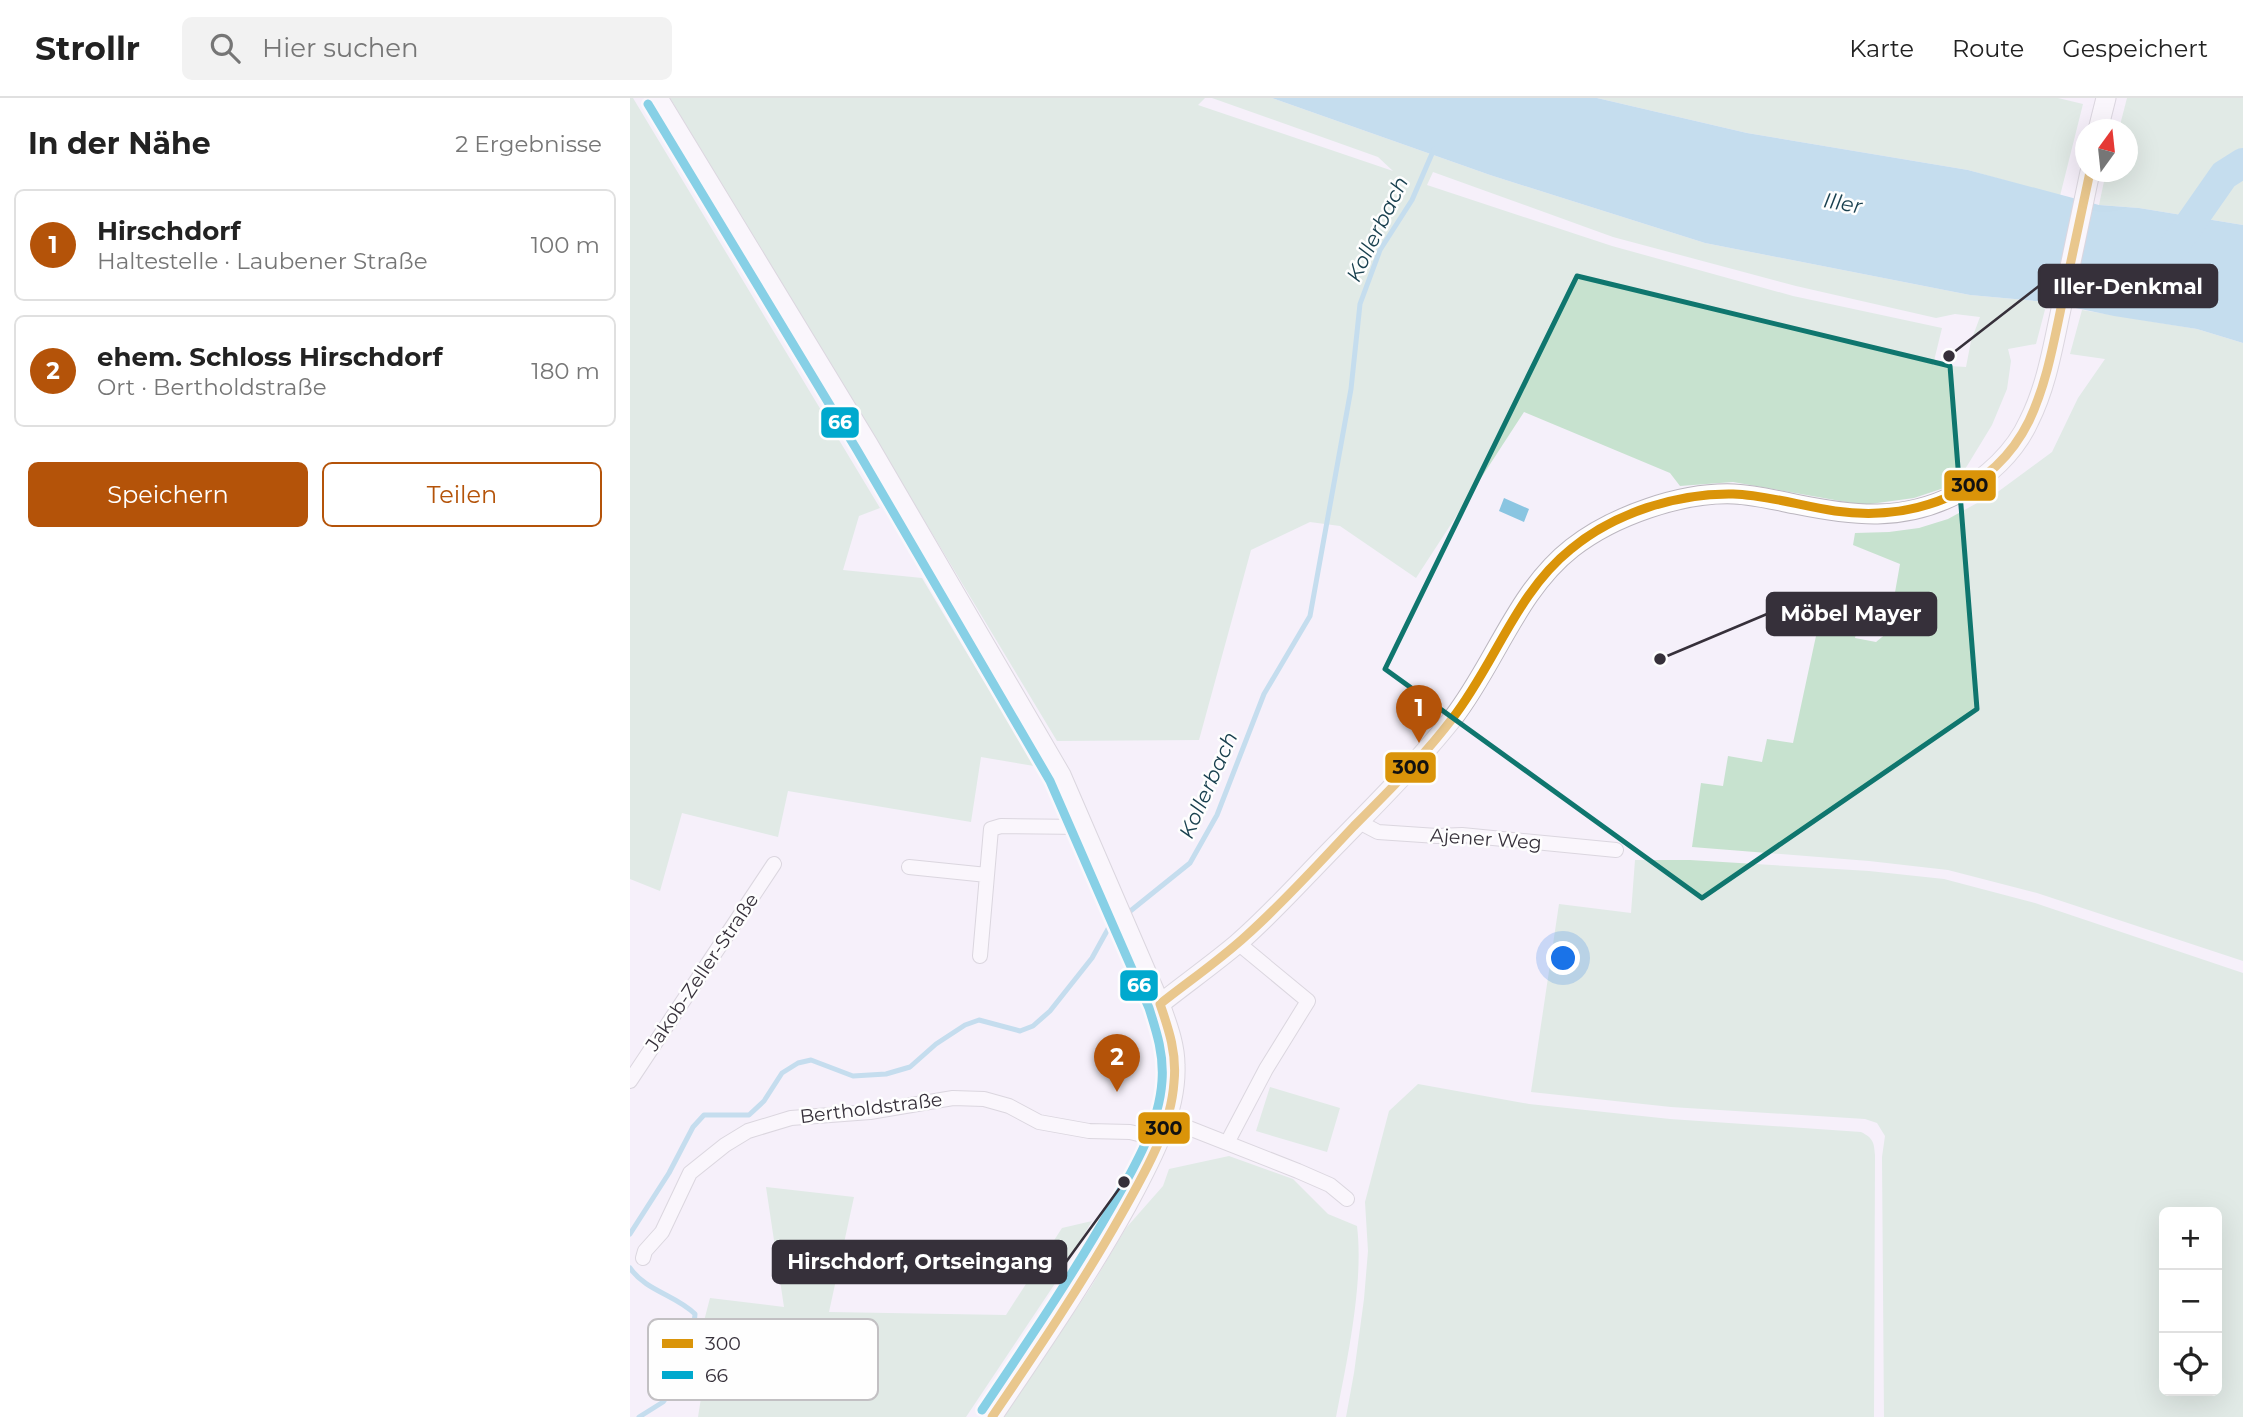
<!DOCTYPE html>
<html lang="de">
<meta charset="utf-8">
<style>
:root{--surface:#fff;--page:#f2f2f2;--text:#222;--muted:#767676;--line:#e0e0e0;--accent:#b45309}
body{margin:0;font-family:Montserrat,sans-serif;background:var(--page);color:var(--text)}
.controls{position:absolute;right:21px;bottom:21px;display:grid;overflow:hidden;border-radius:10px;box-shadow:0 7px 28px #0002}
.controls button{width:63px;height:63px;display:grid;place-items:center;padding:0;border:0;border-bottom:2px solid var(--line);background:var(--surface);color:var(--text);font:35px sans-serif}
.compass{position:absolute;left:1445px;top:21px;width:63px;height:63px;border-radius:50%;background:var(--surface);box-shadow:0 7px 28px #0002;rotate:15deg}
.you{position:absolute;left:934px;top:861px;width:24px;height:24px;margin:-18px;border:5px solid #fff;border-radius:50%;background:#1a73e8;box-shadow:0 0 0 10px #1a73e833}
.badge{display:grid;place-items:center;width:46px;height:46px;border-radius:50%;background:var(--accent);color:#fff;font-size:23px;font-weight:700}
.pin{position:absolute;translate:-50% -58px;filter:drop-shadow(0 2px 4px #0008)}
.pin::after{content:'';position:absolute;top:37px;width:24px;height:21px;background:inherit;clip-path:polygon(0 0,100% 0,50% 100%)}
.list{margin:0;padding:0;list-style:none}
h2{display:flex;justify-content:space-between;align-items:center;height:91px;margin:0;padding:0 28px;font-size:30px}
h2 small{font-size:23px;font-weight:400;color:var(--muted)}
.list li{display:grid;grid-template-columns:46px 1fr auto;gap:21px;align-items:center;box-sizing:border-box;height:112px;margin:0 14px 14px;padding:0 14px;border:2px solid var(--line);border-radius:10px}
.list b{display:block;font-size:26px;white-space:nowrap}
.list p{margin:0;font-size:23px;white-space:nowrap;color:var(--muted)}
.list em{font-size:23px;font-style:normal;color:var(--muted)}
.actions{display:flex;gap:14px;padding:21px 28px}
.actions a{flex:1;padding:16px 0;border:2px solid var(--accent);border-radius:10px;text-align:center;font-size:24px;color:var(--accent)}
.actions .main{background:var(--accent);color:#fff}
.icon{flex:none;width:38px;height:38px;fill:none;stroke:currentColor;stroke-width:2;stroke-linecap:round;stroke-linejoin:round}
.map{position:relative;flex:none;width:1613px;height:1319px;overflow:hidden}
header{display:flex;align-items:center;gap:42px;box-sizing:border-box;height:98px;padding:0 35px;background:var(--surface);border-bottom:2px solid var(--line)}
header strong{font-size:33px}
nav{display:flex;gap:38px;margin-inline-start:auto;font-size:24px}
.search{width:490px;height:63px;background:var(--page);display:flex;align-items:center;gap:18px;box-sizing:border-box;padding:0 24px;border-radius:10px;color:var(--muted);font-size:26px}
main{display:flex}
aside{flex:1;background:var(--surface)}
.map>svg:first-child{display:block}
.green{fill:#c7e2cf;fill-rule:evenodd}
.water{fill:#8ac5e1}
.lines{fill:none;stroke-linecap:round;stroke-linejoin:round}
.stream{stroke:#8ac5e1;stroke-width:5}
.river{stroke:#8ac5e1;stroke-width:30}
.street-casing{stroke:#bbb6bf;stroke-width:16}
.secondary-casing{stroke:#bbb6bf;stroke-width:21}
.street{stroke:#fefdfe;stroke-width:14}
.secondary{stroke:#fefdfe;stroke-width:19}
.bus-1-casing{stroke:#fefefe;stroke-width:14}
.bus-2-casing{stroke:#fefefe;stroke-width:14}
.bus-1{stroke:#da9409;stroke-width:9}
.bus-2{stroke:#00a9ce;stroke-width:9}
.marked{fill:none;stroke:#0f766e;stroke-width:5;stroke-linejoin:round}
.labels{text-anchor:middle;dominant-baseline:central;stroke-width:5;stroke-linejoin:round;paint-order:stroke}
.street-label{font-size:19px;fill:#36303a;stroke:#fefefe}
.water-label{font-size:21px;font-style:italic;fill:#19404f;stroke:#fefefe}
.key{fill:#fefefe;stroke:#c2c0c3;stroke-width:2}
.key-label{font-size:19px;fill:#36303a}
.leader{fill:none;stroke:#36303a;stroke-width:2.5}
.callout-dot{fill:#36303a;stroke:#fefefe;stroke-width:2.5}
.callout{fill:#36303a;stroke:#36303a;stroke-width:2.5}
.callout-label{font-size:21px;text-anchor:middle;font-weight:bold;fill:#fff}
.line-badge{stroke:#fefefe;stroke-width:2.5}
.badge-label{font-size:19px;text-anchor:middle;font-weight:bold;fill:#fff}
.pale-badge-label{font-size:19px;text-anchor:middle;font-weight:bold;fill:#111}
</style>
<header>
<strong>Strollr</strong>
<div class="search"><svg class="icon" aria-label="search" viewBox="0 0 24 24"><circle cx="10" cy="10" r="6"/><path d="M15 15l6 6"/></svg>Hier suchen</div>
<nav><a>Karte</a><a>Route</a><a>Gespeichert</a></nav>
</header>
<main>
<aside>
<h2>In der Nähe<small>2 Ergebnisse</small></h2>
<ul class="list">
<li><span class="badge">1</span><div><b>Hirschdorf</b><p>Haltestelle · Laubener Straße</p></div><em>100 m</em></li>
<li><span class="badge">2</span><div><b>ehem. Schloss Hirschdorf</b><p>Ort · Bertholdstraße</p></div><em>180 m</em></li>
</ul>
<div class="actions"><a class="main">Speichern</a><a>Teilen</a></div>
</aside>
<div class="map">
<svg width="1613" height="1319" viewBox="0 0 1613 1319">
<rect width="100%" height="100%" fill="#f5f0fa"/>
<path class="green" d="M 0,0 L 3,0 L 250,410 L 229,418 L 213,472 L 292,480 L 350,577 L 410,669 L 351,659 L 341,724 L 158,693 L 148,739 L 52,715 L 30,793 L 0,781 Z
M 40,0 L 575,0 L 568,7 L 763,73 L 748,59 L 582,0 L 642,0 L 860,77 L 1075,145 L 1340,197 L 1417,204 L 1406,246 L 1378,251 L 1381,263 L 1377,291 L 1362,327 L 1326,386 L 1284,400 L 1233,407 L 1103,384 L 1050,388 L 1040,375 L 894,314 L 786,480 L 710,428 L 680,424 L 621,452 L 569,642 L 427,643 ZM 803,74 L 983,139 L 1166,188 L 1306,220 L 1325,216 L 1350,219 L 1341,243 L 1336,269 L 1303,267 L 1312,230 L 1163,198 L 982,148 L 797,87 Z
M 967,0 L 1428,0 L 1453,6 L 1430,98 L 1338,72 L 1117,35 Z
M 1497,0 L 1613,0 L 1613,127 L 1509,110 L 1469,107 L 1476,74 L 1498,74 L 1498,32 L 1489,31 Z
M 1452,212 L 1567,231 L 1613,245 L 1613,863 L 1407,795 L 1318,772 L 1239,763 L 1062,749 L 1071,685 L 1093,688 L 1098,658 L 1132,664 L 1137,641 L 1163,645 L 1189,524 L 1201,519 L 1209,511 L 1230,516 L 1225,540 L 1246,544 L 1258,534 L 1270,466 L 1223,447 L 1225,435 L 1259,434 L 1289,430 L 1318,421 L 1369,393 L 1422,354 L 1448,300 L 1475,261 L 1440,256 Z
M 1005,762 L 1060,762 L 1239,773 L 1314,781 L 1405,805 L 1613,875 L 1613,1319 L 1254,1319 L 1252,1059 L 1255,1038 L 1247,1025 L 1235,1021 L 1041,1009 L 901,994 L 929,806 L 1001,815 ZM 1534,1114 L 1587,1114 L 1587,1293 L 1534,1293 Z
M 788,986 L 899,1006 L 1040,1021 L 1231,1034 C 1243,1040 1244,1044 1245,1057 L 1244,1319 L 716,1319 L 724,1275 L 734,1201 L 738,1153 L 735,1104 L 759,1013 Z
M 640,989 L 710,1010 L 697,1054 L 626,1033 Z
M 599,1058 L 663,1081 L 698,1116 L 727,1128 C 734,1184 717,1263 706,1319 L 374,1319 L 461,1189 L 496,1130 L 533,1088 L 539,1071 Z
M 136,1089 L 224,1099 L 199,1214 L 376,1217 L 432,1130 L 462,1123 L 432,1175 L 336,1319 L 68,1319 L 71,1300 L 68,1246 L 80,1200 L 154,1209 Z"/>
<path class="water" d="M 642,0 L 967,0 L 1117,35 L 1338,72 L 1469,107 L 1509,110 L 1613,127 L 1613,245 L 1567,231 L 1484,218 L 1417,204 L 1340,197 L 1075,145 L 860,77 Z
M 874,400 L 899,411 L 894,424 L 869,413 Z"/>
<g class="lines">
<path class="stream" d="M 0,1136 L 39,1075 L 63,1029 L 74,1017 L 119,1017 L 134,1003 L 152,975 L 168,965 L 181,962 L 223,978 L 256,976 L 280,969 L 306,946 L 335,927 L 349,922 L 390,933 L 403,928 L 420,913 L 462,860 L 478,831 L 560,765 L 587,717 L 634,596 L 680,518 L 721,291 L 730,206 L 750,152 L 782,102 L 804,51
M 0,1170 C 16,1193 46,1197 65,1216 L 60,1268 L 33,1304 L 9,1319"/>
<path class="river" d="M 1543,150 L 1594,77 L 1613,65"/>
<g class="street-casing">
<path id="street" d="M 729,724 L 748,734 L 807,738 L 832,737 L 986,752
M 279,769 L 357,777
M 350,858 L 361,731 L 371,728 L 455,729
M 0,983 L 144,766
M 536,1021 L 668,1073 L 700,1087 L 717,1101
M 597,1045 L 636,971 L 678,903 L 608,845
M 13,1160 L 15,1153 L 32,1134 L 60,1075 L 95,1047 L 118,1033 L 161,1020 L 240,1014 L 323,1000 L 354,1001 L 379,1008 L 409,1024 L 459,1033 L 500,1034 L 529,1041"/>
</g>
<g class="secondary-casing">
<path id="secondary" d="M 28,0 L 238,346 L 431,677 L 530,906 C 537,926 545,946 545,967 C 547,1016 519,1066 497,1107 C 456,1181 409,1249 362,1319
M 1468,32 L 1476,0
M 530,906 C 555,886 582,867 607,846 C 643,815 676,777 710,743 C 749,703 788,664 823,620 C 865,566 887,493 942,450 C 983,418 1051,394 1104,396 C 1125,397 1145,402 1165,406 C 1224,418 1272,424 1327,396 C 1357,380 1385,354 1399,323 C 1416,289 1422,253 1430,216 C 1440,169 1450,121 1460,74"/>
</g>
<use href="#street" class="street"/>
<use href="#secondary" class="secondary"/>
<g class="bus-1-casing">
<path id="bus-1" d="M 530,906 C 559,883 590,862 617,837 C 655,803 689,765 724,728 C 758,694 793,659 822,621 C 865,566 886,495 941,451 C 984,415 1047,395 1103,396 C 1137,397 1171,408 1205,413 C 1282,424 1363,396 1399,323 C 1416,287 1423,248 1431,210 C 1441,165 1450,119 1460,74
M 362,1319 C 407,1253 452,1186 491,1117 C 514,1076 541,1031 544,984 C 547,956 539,932 530,906"/>
</g>
<g class="bus-2-casing">
<path id="bus-2" d="M 18,6 L 227,352 L 420,683 L 519,910 C 527,935 534,957 532,983 C 529,1028 503,1072 481,1110 C 441,1180 396,1246 352,1312"/>
</g>
<use href="#bus-1" class="bus-1"/>
<use href="#bus-2" class="bus-2"/>
</g>
<path d="M0 0H1613V1319H0ZM 947,178 L 1320,268 L 1347,611 L 1072,800 L 755,571 Z" fill="#f5f0fa" fill-opacity=".55" fill-rule="evenodd"/>
<path class="marked" d="M 947,178 L 1320,268 L 1347,611 L 1072,800 L 755,571 Z"/>
<g class="labels">
<g class="street-label">
<text transform="translate(856 741) rotate(4)">Ajener Weg</text>
<text transform="translate(72 874) rotate(-56)">Jakob-Zeller-Straße</text>
<text transform="translate(241 1010) rotate(-7)">Bertholdstraße</text>
</g>
<g class="water-label">
<text transform="translate(1213 105) rotate(10)">Iller</text>
<text transform="translate(747 131) rotate(-64)">Kollerbach</text>
<text transform="translate(578 687) rotate(-66)">Kollerbach</text>
</g>
</g>
<rect x="18" y="1221" width="230" height="81" rx="10" class="key"/>
<rect x="32" y="1241" width="31" height="9" fill="#da9409"/>
<rect x="32" y="1273" width="31" height="8" fill="#00a9ce"/>
<g class="key-label">
<text x="75" y="1252">300</text>
<text x="75" y="1284">66</text>
</g>
<path class="leader" d="M1319 258L1409 188M1030 561L1137 516M494 1084L436 1164"/>
<g class="callout-dot">
<circle cx="1319" cy="258" r="7"/>
<circle cx="1030" cy="561" r="7"/>
<circle cx="494" cy="1084" r="7"/>
</g>
<g class="callout">
<rect x="1409" y="167" width="178" height="42" rx="7"/>
<rect x="1137" y="495" width="169" height="42" rx="7"/>
<rect x="143" y="1143" width="293" height="42" rx="7"/>
</g>
<g class="callout-label">
<text x="1498" y="196">Iller-Denkmal</text>
<text x="1221" y="523">Möbel Mayer</text>
<text x="290" y="1171">Hirschdorf, Ortseingang</text>
</g>
<g class="line-badge">
<rect x="190" y="308" width="40" height="33" rx="7" fill="#00a9ce"/>
<rect x="1313" y="371" width="54" height="33" rx="7" fill="#da9409"/>
<rect x="754" y="653" width="53" height="33" rx="7" fill="#da9409"/>
<rect x="489" y="871" width="40" height="33" rx="7" fill="#00a9ce"/>
<rect x="507" y="1013" width="54" height="34" rx="7" fill="#da9409"/>
</g>
<g class="badge-label">
<text x="210" y="331">66</text>
<text x="509" y="894">66</text>
</g>
<g class="pale-badge-label">
<text x="1340" y="394">300</text>
<text x="781" y="676">300</text>
<text x="534" y="1037">300</text>
</g>
</svg>
<div class="controls">
<button>+</button>
<button>−</button>
<button><svg class="icon" aria-label="locate" viewBox="0 0 24 24"><circle cx="12" cy="12" r="6"/><path d="M12 2v4M12 18v4M2 12h4M18 12h4"/></svg></button>
</div>
<svg class="compass" viewBox="-18 -18 36 36"><path d="M0-13l5 13h-10z" fill="#e53935"/><path d="M0 13l5-13h-10z" fill="#767676"/></svg>
<div class="you"></div>
<div class="pin badge" style="left:789px;top:645px">1</div>
<div class="pin badge" style="left:487px;top:994px">2</div>
</div>
</main>
